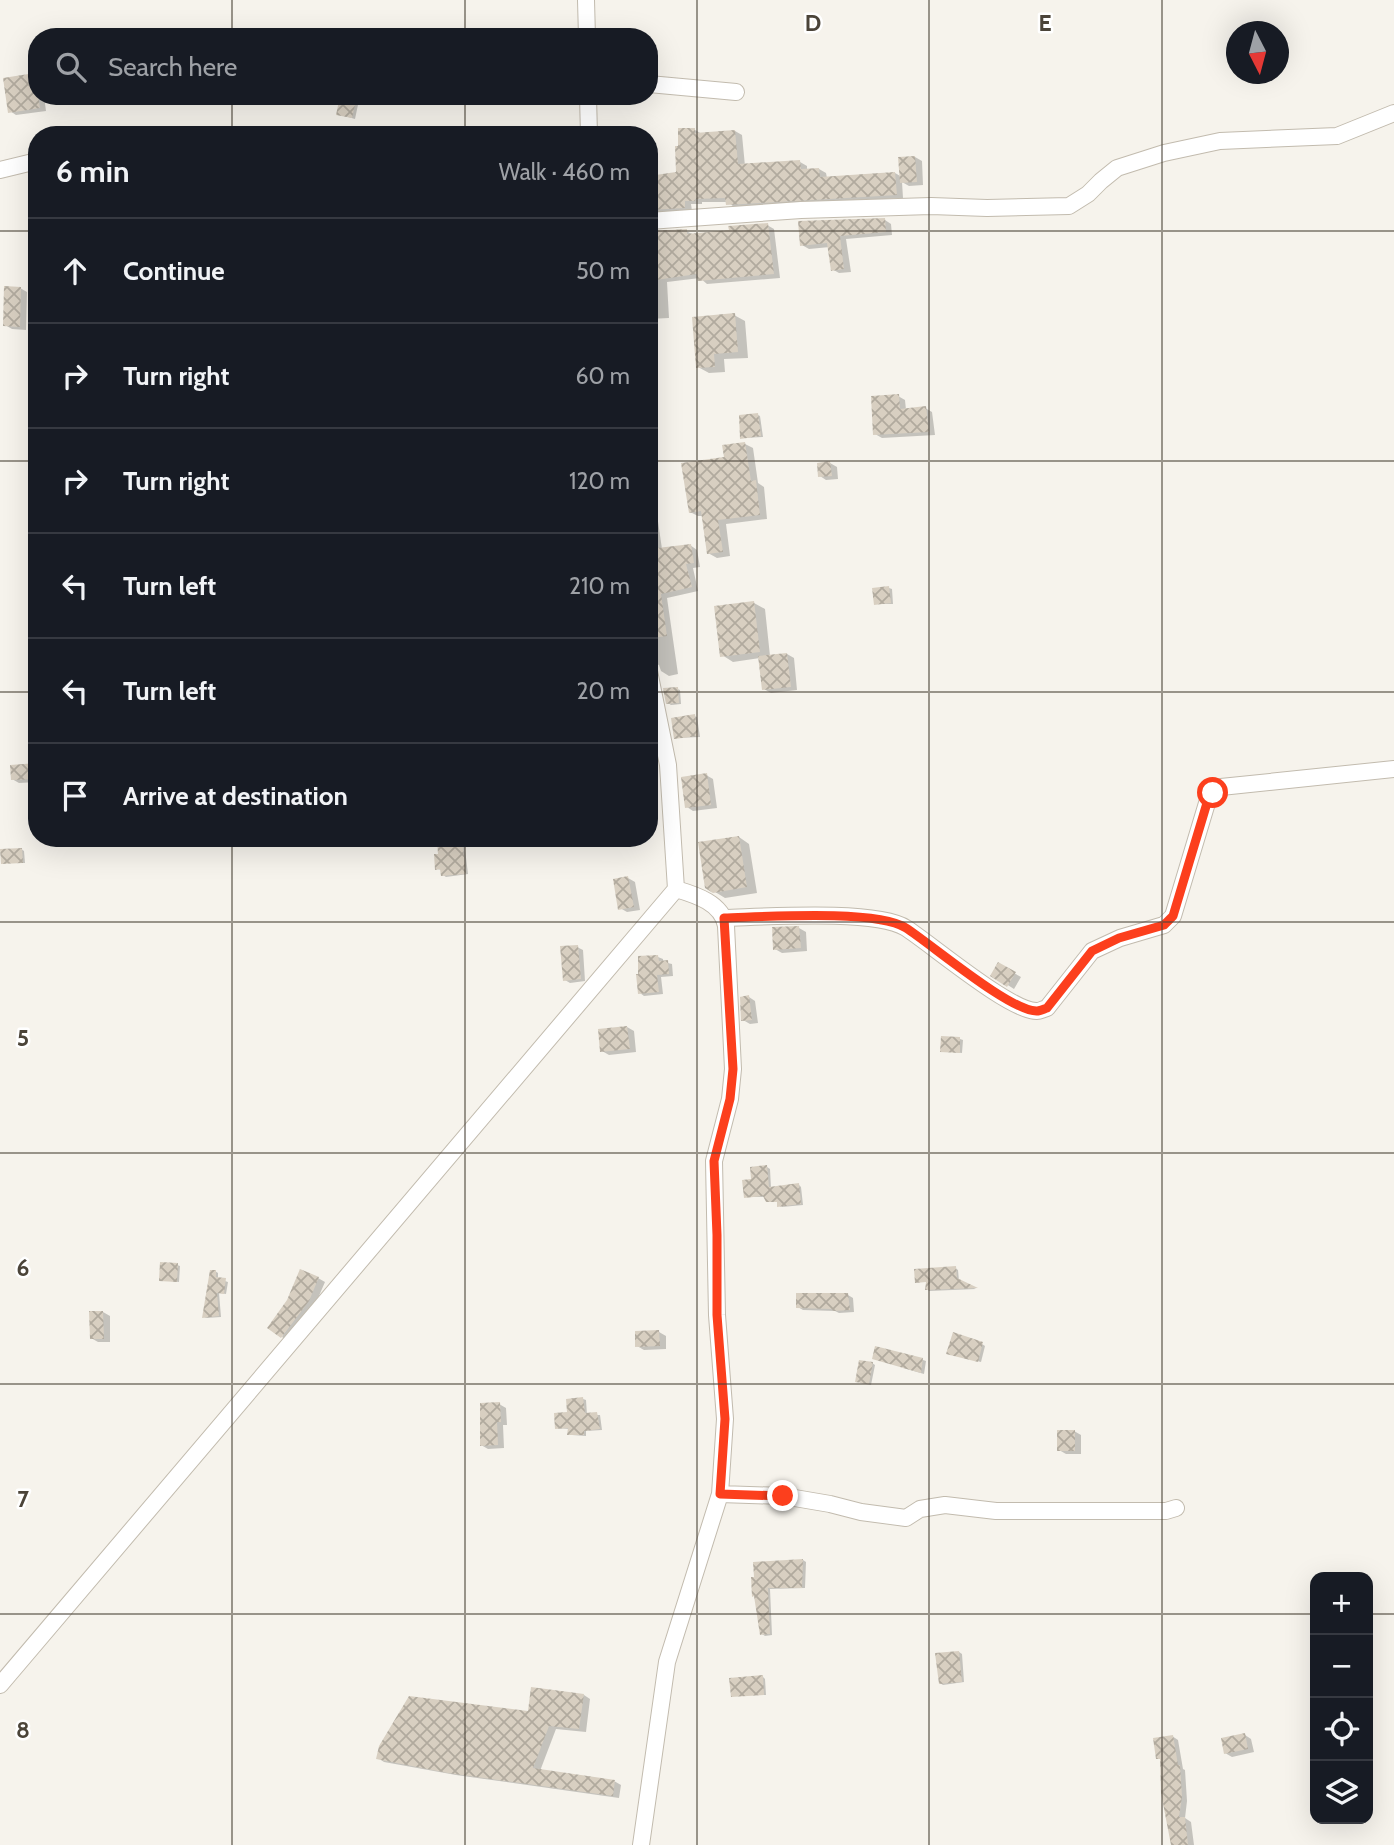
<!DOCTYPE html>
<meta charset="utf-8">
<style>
:root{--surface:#171b24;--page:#242831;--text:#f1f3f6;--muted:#9ea1a6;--line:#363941}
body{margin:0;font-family:Cabin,sans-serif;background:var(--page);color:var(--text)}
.controls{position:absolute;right:21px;bottom:21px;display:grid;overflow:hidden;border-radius:14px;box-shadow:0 7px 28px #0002}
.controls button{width:63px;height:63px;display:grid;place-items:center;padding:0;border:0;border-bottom:2px solid var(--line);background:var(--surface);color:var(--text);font:35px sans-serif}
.compass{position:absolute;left:1226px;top:21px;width:63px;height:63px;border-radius:50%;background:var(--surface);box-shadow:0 7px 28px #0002;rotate:174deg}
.stop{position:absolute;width:21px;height:21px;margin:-16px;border:5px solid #fc3f1d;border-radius:50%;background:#fff}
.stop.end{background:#fc3f1d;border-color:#fff;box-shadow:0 2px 7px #0008}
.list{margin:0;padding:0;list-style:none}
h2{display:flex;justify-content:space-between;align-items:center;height:91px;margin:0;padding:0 28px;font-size:30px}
h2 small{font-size:23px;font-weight:400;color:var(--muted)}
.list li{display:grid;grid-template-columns:46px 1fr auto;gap:21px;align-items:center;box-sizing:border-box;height:105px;padding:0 28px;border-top:2px solid var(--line)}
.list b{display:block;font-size:26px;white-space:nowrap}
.list em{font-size:23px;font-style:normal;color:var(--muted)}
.icon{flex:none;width:38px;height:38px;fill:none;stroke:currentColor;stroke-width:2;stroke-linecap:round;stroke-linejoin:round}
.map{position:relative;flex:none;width:1394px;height:1845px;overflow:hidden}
.search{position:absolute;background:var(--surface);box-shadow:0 7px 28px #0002;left:28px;top:28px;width:630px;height:77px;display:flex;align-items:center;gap:18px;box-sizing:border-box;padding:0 24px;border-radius:28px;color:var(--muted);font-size:26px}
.panel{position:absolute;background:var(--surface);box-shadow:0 7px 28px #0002;left:28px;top:126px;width:630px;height:721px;border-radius:28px}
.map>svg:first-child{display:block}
.shadow{fill:#0003}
.building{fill:url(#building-cross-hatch)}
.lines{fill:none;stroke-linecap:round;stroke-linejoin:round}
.street-casing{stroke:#c2bbae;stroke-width:18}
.street{stroke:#fff;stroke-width:16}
.route{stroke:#fc3f1d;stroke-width:9}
.grid{fill:none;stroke:#4b4439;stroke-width:2;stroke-opacity:0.55}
.grid-label{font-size:23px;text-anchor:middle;font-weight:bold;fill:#4b4439;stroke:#fff;stroke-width:5;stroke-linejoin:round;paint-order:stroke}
</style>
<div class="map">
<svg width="1394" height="1845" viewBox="0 0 1394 1845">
<defs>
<pattern id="building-cross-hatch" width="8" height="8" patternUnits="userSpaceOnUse" patternTransform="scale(1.75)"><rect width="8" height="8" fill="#d8cfc1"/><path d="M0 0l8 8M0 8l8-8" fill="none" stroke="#b1aa9e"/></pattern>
</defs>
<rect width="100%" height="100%" fill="#f6f3ec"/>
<path class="shadow" d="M 35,75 L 37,76 L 37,96 L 44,96 L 46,111 L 16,115 L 10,111 Z
M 356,99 L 359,100 L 355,119 L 341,115 Z
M 695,130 L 702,134 L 735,131 L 742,135 L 745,166 L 800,162 L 807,166 L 807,171 L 819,169 L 826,173 L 827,178 L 895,173 L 902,177 L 915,157 L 922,161 L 923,185 L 909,186 L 902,182 L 903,198 L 735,208 L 728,202 L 702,202 L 702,204 L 691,204 L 692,211 L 649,218 L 649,176 L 677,174 Z
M 885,220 L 891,224 L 892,235 L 846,239 L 851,272 L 839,273 L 832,269 L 830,247 L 809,249 L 802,245 Z
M 767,225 L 774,229 L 780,278 L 707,284 L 700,278 L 667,282 L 669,318 L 649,319 L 649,232 L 686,231 L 694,235 Z
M 20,288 L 27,292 L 26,330 L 12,329 L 5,325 Z
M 734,315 L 745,321 L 748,358 L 724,359 L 725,372 L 709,373 L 698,367 Z
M 898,396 L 905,400 L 906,410 L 925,408 L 932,412 L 935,435 L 882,438 L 875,434 Z
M 758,415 L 760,416 L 763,437 L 742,438 Z
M 745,444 L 753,448 L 758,483 L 764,487 L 767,519 L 726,524 L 730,556 L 717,558 L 708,553 L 703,516 L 698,516 L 690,512 L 726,458 Z
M 830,463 L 837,467 L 838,479 L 826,480 L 820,476 Z
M 649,471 L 651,473 L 662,549 L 690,545 L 697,550 L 700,567 L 693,568 L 698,591 L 667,598 L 678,674 L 669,676 L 661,671 L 659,665 L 656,664 L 649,669 Z
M 889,588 L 892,589 L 893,604 L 875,604 Z
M 754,603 L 765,609 L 770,656 L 787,654 L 794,658 L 797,690 L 771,693 L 764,689 L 760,658 L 733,662 L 722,655 Z
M 677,689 L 680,690 L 681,704 L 671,705 L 668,703 Z
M 694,716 L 697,717 L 700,737 L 676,738 Z
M 37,765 L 37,782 L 19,783 L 12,779 Z
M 706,775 L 713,779 L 717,808 L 693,811 L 687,807 Z
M 739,837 L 749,844 L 757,893 L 725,898 L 707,887 Z
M 461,840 L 464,841 L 468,874 L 446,877 L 443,875 L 442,870 L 437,869 L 440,855 Z
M 21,849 L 24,851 L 25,863 L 3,863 Z
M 628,878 L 635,882 L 640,910 L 627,912 L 620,908 Z
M 799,928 L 806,932 L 807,951 L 782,953 L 775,949 Z
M 577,947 L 583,950 L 585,981 L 570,983 L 565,980 Z
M 658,957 L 663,959 L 663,962 L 672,964 L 673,976 L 661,977 L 663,994 L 644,996 L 640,993 L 640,975 Z
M 998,964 L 1021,977 L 1014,989 L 992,975 Z
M 749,997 L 755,1001 L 758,1023 L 750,1024 L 743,1020 Z
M 627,1027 L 634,1031 L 636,1052 L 609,1055 L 602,1051 Z
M 960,1039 L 963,1040 L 962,1053 L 942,1051 Z
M 767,1167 L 770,1169 L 771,1188 L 799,1185 L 801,1187 L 803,1205 L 782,1207 L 779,1202 L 770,1202 L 765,1197 L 746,1197 L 753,1181 Z
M 177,1265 L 180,1266 L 179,1282 L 161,1280 Z
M 955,1268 L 958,1270 L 959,1281 L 976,1289 L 929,1291 L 927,1289 L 927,1282 L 917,1282 Z
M 215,1271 L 218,1273 L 218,1279 L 228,1282 L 226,1294 L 219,1293 L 221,1317 L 206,1318 L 204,1317 Z
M 318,1278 L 325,1282 L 315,1305 L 288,1341 L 282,1337 Z
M 848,1295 L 853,1298 L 854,1312 L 839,1313 L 835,1311 L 803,1310 L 798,1307 Z
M 103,1312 L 110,1316 L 110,1342 L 98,1342 L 91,1338 Z
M 659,1332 L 666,1336 L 666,1349 L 644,1350 L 637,1346 Z
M 982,1344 L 985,1346 L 981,1362 L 951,1354 Z
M 923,1360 L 926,1361 L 924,1374 L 903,1368 Z
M 872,1363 L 875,1365 L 871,1385 L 860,1383 Z
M 583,1399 L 586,1400 L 587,1415 L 600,1415 L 602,1430 L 586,1431 L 586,1436 L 572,1435 L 569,1434 L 569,1429 L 557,1428 Z
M 499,1404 L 506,1408 L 507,1425 L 503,1425 L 504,1448 L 488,1449 L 481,1445 Z
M 1074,1431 L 1081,1435 L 1081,1454 L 1066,1454 L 1059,1450 Z
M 803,1560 L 806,1562 L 805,1588 L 770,1589 L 772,1635 L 765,1636 L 762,1634 L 755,1563 Z
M 959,1652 L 962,1654 L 964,1682 L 943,1685 L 940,1683 Z
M 763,1677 L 765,1679 L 766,1695 L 732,1695 Z
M 584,1695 L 590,1699 L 586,1732 L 556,1729 L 540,1771 L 614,1781 L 621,1785 L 619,1798 L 456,1775 L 384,1762 L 378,1758 Z
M 1245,1735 L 1251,1739 L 1254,1752 L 1232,1757 L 1225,1753 Z
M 1172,1736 L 1178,1740 L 1183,1769 L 1185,1770 L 1187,1801 L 1185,1818 L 1191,1822 L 1194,1845 L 1173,1845 L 1162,1760 L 1158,1758 Z"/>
<path class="building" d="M 35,73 L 40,108 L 8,113 L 3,78 Z
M 340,96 L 357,96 L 352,118 L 336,115 Z
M 678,128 L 695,128 L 695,133 L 735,130 L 738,164 L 800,160 L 801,169 L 819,168 L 820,177 L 895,172 L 897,195 L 726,205 L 725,198 L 695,199 L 695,201 L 685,201 L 685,208 L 649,210 L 649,176 L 676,172 L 675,146 L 678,146 Z
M 915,156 L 917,182 L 900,183 L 898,157 Z
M 885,218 L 886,232 L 840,236 L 844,269 L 831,271 L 827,243 L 800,246 L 798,221 Z
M 768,223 L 774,274 L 698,281 L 697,274 L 649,281 L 649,231 L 687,229 L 687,234 L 729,230 L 728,226 Z
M 4,286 L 21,287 L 20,327 L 3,326 Z
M 735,313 L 738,352 L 714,354 L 715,367 L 696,368 L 692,317 Z
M 899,394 L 900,409 L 926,406 L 929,432 L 873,435 L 871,396 Z
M 758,413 L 761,436 L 740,439 L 739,415 Z
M 745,442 L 751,481 L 756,480 L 760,515 L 718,520 L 723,552 L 707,554 L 701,511 L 689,513 L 681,463 L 724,457 L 722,445 Z
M 830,461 L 832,476 L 818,477 L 817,463 Z
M 691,544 L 694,563 L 686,564 L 692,587 L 661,594 L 667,636 L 652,638 L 649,621 L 649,549 Z
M 889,586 L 891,603 L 874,605 L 872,588 Z
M 754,601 L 760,652 L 720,657 L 714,606 Z
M 787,653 L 791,687 L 762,690 L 758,656 Z
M 678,687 L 679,703 L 666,704 L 663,688 Z
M 695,714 L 698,736 L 674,739 L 671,718 Z
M 37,763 L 37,779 L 11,780 L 10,765 Z
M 707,773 L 711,805 L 685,808 L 681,777 Z
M 739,836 L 747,887 L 713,893 L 705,888 L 698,842 Z
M 462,838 L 466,874 L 441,876 L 440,869 L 435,870 L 434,854 L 438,854 L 437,840 Z
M 22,848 L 23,863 L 1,864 L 0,849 Z
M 628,876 L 634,907 L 618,910 L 613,879 Z
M 799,926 L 801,948 L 773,950 L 772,927 Z
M 578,945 L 581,979 L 563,981 L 560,946 Z
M 658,955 L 659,961 L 668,960 L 669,974 L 657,975 L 659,992 L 638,994 L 636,974 L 638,974 L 638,956 Z
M 998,962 L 1016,972 L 1007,987 L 990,976 Z
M 749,995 L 752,1020 L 741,1021 L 740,997 Z
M 627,1026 L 630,1049 L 600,1052 L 598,1029 Z
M 941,1036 L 960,1037 L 960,1053 L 940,1052 Z
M 767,1165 L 769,1187 L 799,1183 L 801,1204 L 777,1207 L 777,1202 L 766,1202 L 763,1196 L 744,1198 L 742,1180 L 751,1179 L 750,1167 Z
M 160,1262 L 178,1263 L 177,1282 L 159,1281 Z
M 956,1266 L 957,1278 L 978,1288 L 925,1290 L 926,1282 L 915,1283 L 914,1269 Z
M 300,1269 L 319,1277 L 309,1301 L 281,1338 L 267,1328 L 287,1300 Z
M 210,1270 L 216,1270 L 216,1277 L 226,1278 L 224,1294 L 217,1293 L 219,1316 L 202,1318 Z
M 796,1293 L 848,1293 L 850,1310 L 833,1311 L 832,1309 L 796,1308 Z
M 89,1311 L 103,1311 L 104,1339 L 90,1339 Z
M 659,1330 L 660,1346 L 635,1347 L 635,1331 Z
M 953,1332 L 983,1342 L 978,1362 L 946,1354 Z
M 875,1346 L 923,1358 L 921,1373 L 872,1359 Z
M 859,1360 L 873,1362 L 869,1384 L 855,1382 Z
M 583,1397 L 585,1413 L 597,1412 L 600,1429 L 584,1431 L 584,1435 L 567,1435 L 568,1428 L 555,1429 L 554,1413 L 567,1412 L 566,1399 Z
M 500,1402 L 501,1422 L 497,1422 L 498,1445 L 480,1446 L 480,1403 Z
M 1057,1430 L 1075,1430 L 1075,1451 L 1057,1451 Z
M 803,1559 L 802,1588 L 768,1588 L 770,1634 L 760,1635 L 754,1596 L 752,1597 L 751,1577 L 754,1577 L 753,1562 Z
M 959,1651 L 962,1682 L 939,1684 L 935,1653 Z
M 763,1675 L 764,1695 L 731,1697 L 729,1678 Z
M 531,1687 L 584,1694 L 579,1729 L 549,1726 L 533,1768 L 615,1780 L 613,1796 L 448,1773 L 376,1759 L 379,1746 L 409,1696 L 528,1711 Z
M 1245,1733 L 1248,1749 L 1224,1754 L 1221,1738 Z
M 1173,1735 L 1178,1765 L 1180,1765 L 1182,1797 L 1179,1817 L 1185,1817 L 1188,1845 L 1171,1845 L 1161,1793 L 1160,1759 L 1156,1759 L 1153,1738 Z"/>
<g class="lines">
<g class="street-casing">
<path id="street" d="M 586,0 L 587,37
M 649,84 L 736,92
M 588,96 L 589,135
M 0,170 L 37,161
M 649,221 L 801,210 L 931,206 L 987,208 L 1069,206 L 1088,194 L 1101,181 L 1117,168 L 1164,153 L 1220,141 L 1337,136 L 1394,113
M 724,918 C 763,917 876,909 906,928 C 931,944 1011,1012 1037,1011 C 1040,1011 1043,1009 1047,1008 L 1092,951 L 1120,938 L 1164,925 L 1173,916 L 1207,803 L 1213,793 L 1221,787 L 1394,769
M 720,1494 L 783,1496 L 830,1504 L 861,1512 L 906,1518 L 920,1509 L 945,1505 L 996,1511 L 1166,1511 L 1176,1508
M 0,1685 L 676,889 L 668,765 L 649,671
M 641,1845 L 667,1662 L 720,1494 L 725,1419 L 717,1315 L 714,1161 L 730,1099 L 733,1069 L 726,926 C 722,903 696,895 676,889"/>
</g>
<use href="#street" class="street"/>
</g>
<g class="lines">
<path class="route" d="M 783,1496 L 720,1494 L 725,1419 L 717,1315 L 717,1235 L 714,1161 L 730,1099 L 733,1069 L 724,918 C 763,917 876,909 906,928 C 931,944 1011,1012 1037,1011 C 1040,1011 1044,1009 1047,1008 L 1092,951 L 1119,938 L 1164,925 L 1173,916 L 1207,803 L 1213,793"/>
</g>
<path class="grid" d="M 232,0 L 232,37M 465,0 L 465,37M 697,0 L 697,1845M 929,0 L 929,1845M 1162,0 L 1162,1845M 232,96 L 232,135M 465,96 L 465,135M 0,231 L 37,231M 649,231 L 1394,231M 0,461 L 37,461M 649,461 L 1394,461M 0,692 L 37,692M 649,692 L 1394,692M 232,838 L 232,1845M 465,838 L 465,1845M 0,922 L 1394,922M 0,1153 L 1394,1153M 0,1384 L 1394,1384M 0,1614 L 1315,1614M 1368,1614 L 1394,1614"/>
<g class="grid-label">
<text x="813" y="31">D</text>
<text x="1045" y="31">E</text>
<text x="23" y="1046">5</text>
<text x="23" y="1276">6</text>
<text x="23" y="1507">7</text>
<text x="23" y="1738">8</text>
</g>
</svg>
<div class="controls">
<button>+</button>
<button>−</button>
<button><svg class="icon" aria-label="locate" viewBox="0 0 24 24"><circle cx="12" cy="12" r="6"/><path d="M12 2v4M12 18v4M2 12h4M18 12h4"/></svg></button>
<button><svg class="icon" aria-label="layers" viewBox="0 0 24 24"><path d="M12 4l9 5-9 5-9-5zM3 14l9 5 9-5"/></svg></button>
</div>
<svg class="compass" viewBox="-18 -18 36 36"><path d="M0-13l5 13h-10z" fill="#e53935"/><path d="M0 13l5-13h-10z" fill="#9ea1a6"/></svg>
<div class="stop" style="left:1213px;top:793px"></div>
<div class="stop end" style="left:783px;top:1496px"></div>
<div class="search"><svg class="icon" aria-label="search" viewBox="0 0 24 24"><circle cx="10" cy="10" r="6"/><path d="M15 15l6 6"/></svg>Search here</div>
<section class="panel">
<h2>6 min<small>Walk · 460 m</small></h2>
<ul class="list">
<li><svg class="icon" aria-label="ahead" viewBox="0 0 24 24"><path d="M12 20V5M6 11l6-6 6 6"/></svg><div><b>Continue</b></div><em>50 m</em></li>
<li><svg class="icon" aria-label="right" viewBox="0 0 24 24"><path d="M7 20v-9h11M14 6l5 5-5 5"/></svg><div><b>Turn right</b></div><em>60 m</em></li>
<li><svg class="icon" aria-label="right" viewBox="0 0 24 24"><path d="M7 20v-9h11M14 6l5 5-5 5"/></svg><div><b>Turn right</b></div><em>120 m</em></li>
<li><svg class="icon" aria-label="left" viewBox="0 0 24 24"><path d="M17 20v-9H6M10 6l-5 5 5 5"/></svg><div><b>Turn left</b></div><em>210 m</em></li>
<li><svg class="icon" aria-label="left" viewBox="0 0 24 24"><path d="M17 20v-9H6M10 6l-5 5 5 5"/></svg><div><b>Turn left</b></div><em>20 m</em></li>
<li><svg class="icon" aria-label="arrive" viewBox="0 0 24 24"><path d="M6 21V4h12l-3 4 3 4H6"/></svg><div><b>Arrive at destination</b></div></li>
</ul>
</section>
</div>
